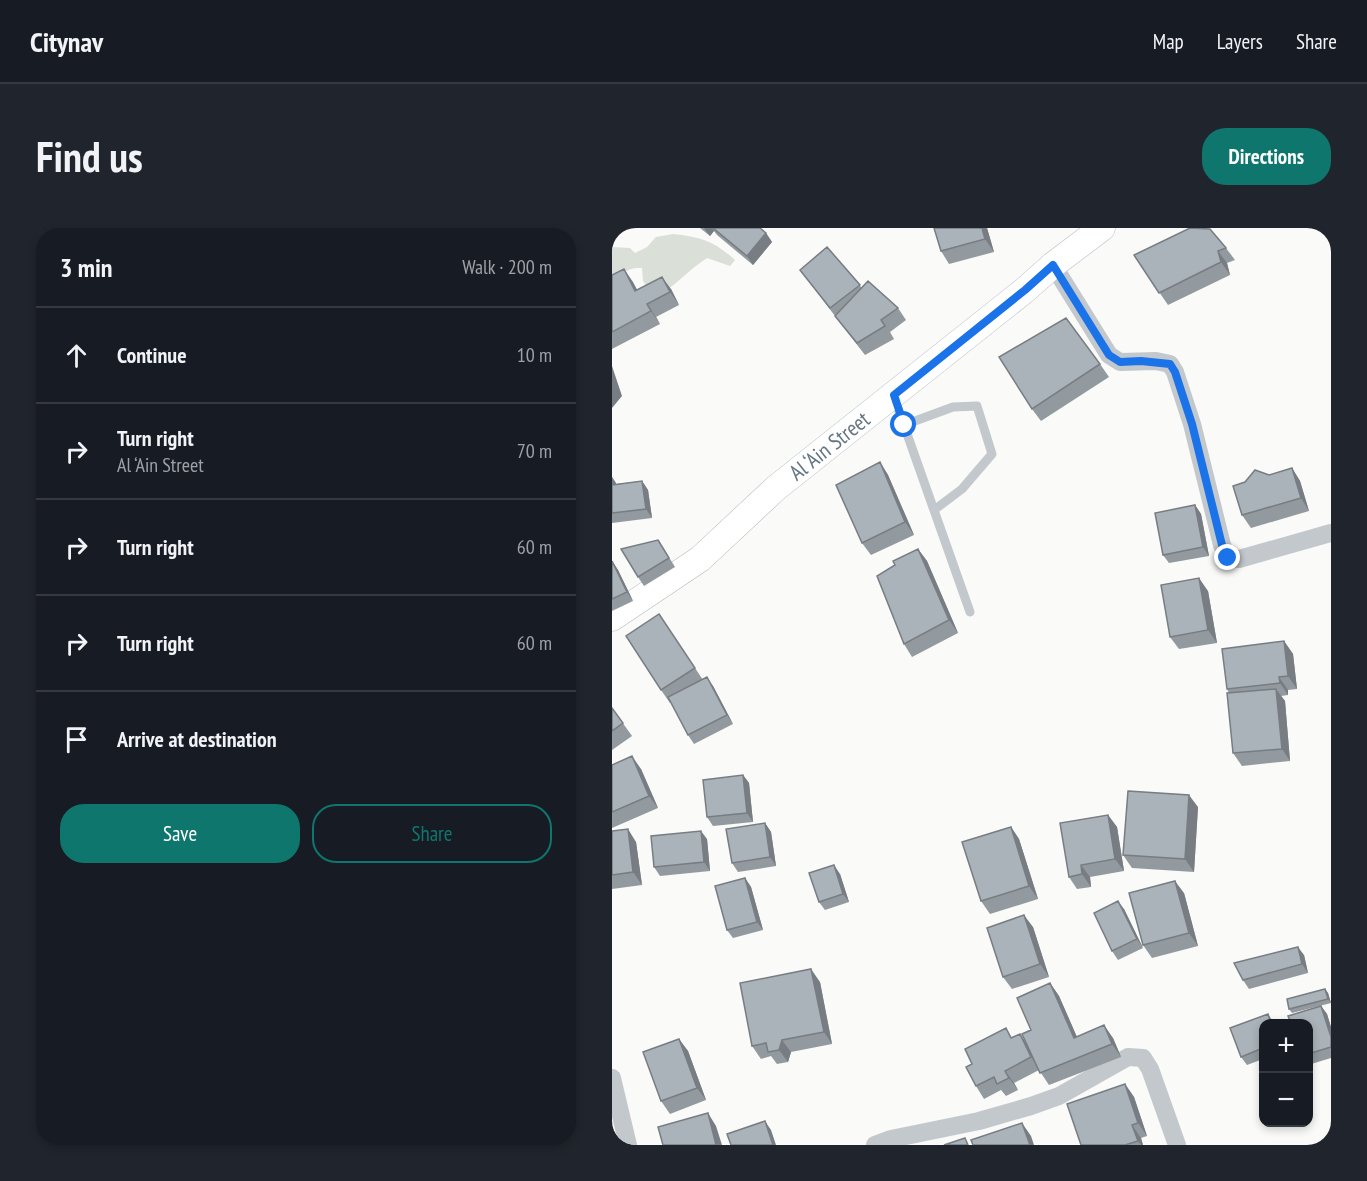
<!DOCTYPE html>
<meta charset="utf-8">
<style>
:root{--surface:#171b24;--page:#20242c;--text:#f1f3f6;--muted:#9ea1a6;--line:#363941;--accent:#0f766e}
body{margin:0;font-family:"PT Sans Narrow",sans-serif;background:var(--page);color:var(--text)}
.controls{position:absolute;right:18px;bottom:18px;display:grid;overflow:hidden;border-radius:12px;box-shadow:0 3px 9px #0003}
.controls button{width:54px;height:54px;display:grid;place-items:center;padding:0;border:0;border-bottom:2px solid var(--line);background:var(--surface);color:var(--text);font:30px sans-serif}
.stop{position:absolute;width:18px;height:18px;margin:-14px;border:4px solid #1a73e8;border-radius:50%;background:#fff}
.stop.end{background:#1a73e8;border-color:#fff;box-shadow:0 2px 6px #0008}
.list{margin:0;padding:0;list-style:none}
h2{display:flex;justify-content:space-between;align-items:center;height:78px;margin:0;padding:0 24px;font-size:26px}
h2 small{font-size:20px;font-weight:400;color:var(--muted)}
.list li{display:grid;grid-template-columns:39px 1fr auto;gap:18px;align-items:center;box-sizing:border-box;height:96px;padding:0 24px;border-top:2px solid var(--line)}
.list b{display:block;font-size:22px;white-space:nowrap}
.list p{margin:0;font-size:20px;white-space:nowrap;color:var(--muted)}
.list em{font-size:20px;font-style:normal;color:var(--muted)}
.actions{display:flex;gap:12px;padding:18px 24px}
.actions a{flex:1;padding:14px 0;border:2px solid var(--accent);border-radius:24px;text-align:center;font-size:21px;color:var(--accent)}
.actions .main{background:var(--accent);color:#fff}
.icon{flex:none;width:33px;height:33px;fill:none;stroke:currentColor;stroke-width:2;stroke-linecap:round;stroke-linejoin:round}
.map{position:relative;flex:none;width:719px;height:917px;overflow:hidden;border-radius:24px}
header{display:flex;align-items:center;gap:36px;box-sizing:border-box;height:84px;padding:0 30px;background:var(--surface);border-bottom:2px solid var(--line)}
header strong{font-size:28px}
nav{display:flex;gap:33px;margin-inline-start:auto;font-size:21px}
.intro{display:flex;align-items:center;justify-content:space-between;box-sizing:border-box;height:144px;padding:0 36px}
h1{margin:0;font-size:42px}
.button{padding:15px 27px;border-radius:24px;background:var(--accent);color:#fff;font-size:21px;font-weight:700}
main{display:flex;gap:36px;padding:0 36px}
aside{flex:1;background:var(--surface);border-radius:24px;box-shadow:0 3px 9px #0003}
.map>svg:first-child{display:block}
.green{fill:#dadfd7}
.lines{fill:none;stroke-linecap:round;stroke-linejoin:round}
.secondary-casing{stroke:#b3babf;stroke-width:27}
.lane{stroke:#c3c8cc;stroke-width:9}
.street{stroke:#c3c8cc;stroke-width:18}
.secondary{stroke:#fff;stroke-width:26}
.wall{fill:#929a9f}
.shaded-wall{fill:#777d82}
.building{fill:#aab3b9;stroke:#777d82;stroke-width:1.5}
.route{stroke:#1a73e8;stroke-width:8}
.labels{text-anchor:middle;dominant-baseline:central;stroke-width:6;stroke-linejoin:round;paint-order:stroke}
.street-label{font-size:22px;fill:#657683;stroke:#fff}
</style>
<header>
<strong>Citynav</strong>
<nav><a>Map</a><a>Layers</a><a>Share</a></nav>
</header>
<div class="intro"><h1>Find us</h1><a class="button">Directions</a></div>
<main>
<aside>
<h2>3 min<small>Walk · 200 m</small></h2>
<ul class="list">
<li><svg class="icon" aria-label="ahead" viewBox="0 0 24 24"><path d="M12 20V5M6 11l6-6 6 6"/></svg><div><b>Continue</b></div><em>10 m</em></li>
<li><svg class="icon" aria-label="right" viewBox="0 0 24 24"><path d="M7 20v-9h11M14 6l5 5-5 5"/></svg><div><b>Turn right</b><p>Al ‘Ain Street</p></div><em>70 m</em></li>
<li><svg class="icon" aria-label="right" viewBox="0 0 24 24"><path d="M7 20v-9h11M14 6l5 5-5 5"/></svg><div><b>Turn right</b></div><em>60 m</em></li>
<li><svg class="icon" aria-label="right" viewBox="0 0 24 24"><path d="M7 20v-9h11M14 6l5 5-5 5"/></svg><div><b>Turn right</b></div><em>60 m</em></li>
<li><svg class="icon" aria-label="arrive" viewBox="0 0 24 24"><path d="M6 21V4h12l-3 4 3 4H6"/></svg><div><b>Arrive at destination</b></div></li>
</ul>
<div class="actions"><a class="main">Save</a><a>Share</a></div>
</aside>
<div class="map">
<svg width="719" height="917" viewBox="0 0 719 917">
<rect width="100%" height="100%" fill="#fafaf8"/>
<path class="green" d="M 61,6 C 89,9 102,13 123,32 L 118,38 L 95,30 C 76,42 63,59 43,69 L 31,53 L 30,40 C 10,39 9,49 0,64 L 0,19 L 18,20 L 23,25 L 35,19 L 44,9 Z"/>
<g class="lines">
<g class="secondary-casing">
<g id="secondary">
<path id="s1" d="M 0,390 L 88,331 L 164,260 L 413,62 L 441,37 L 490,0"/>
</g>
</g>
<path class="lane" d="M 282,169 L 358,384
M 292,197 L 341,179 L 365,178 L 380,226 L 350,261 L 322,282"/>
<path class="street" d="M 441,37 L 497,127 L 508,134 L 544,133 L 558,136 L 563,144 L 580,196 L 610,317 L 616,330 L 627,331 L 719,305
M 0,850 L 16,917
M 263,917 L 279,911 L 367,893 L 419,878 L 447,868 L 516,829 L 531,830 L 538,841 L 565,917"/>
<use href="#secondary" class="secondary"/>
</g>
<path class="wall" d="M 88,0 L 148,0 L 154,5 L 160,14 L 141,37 L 105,7 L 102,3 L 98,8 Z
M 322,0 L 375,0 L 382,24 L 337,36 L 329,23 Z
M 215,19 L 249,59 L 286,80 L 294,92 L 278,104 L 282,111 L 253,127 L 232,100 L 223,88 L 188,42 Z
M 614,20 L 623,32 L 615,35 L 618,47 L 556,77 L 522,27 Z
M 12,41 L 25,62 L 59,61 L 67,77 L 44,89 L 48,96 L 0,121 L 0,47 Z
M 488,136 L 497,149 L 429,193 L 420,181 Z
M 268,234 L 276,247 L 302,307 L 259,327 L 250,315 Z
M 680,240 L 688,253 L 697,283 L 639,300 L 630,287 L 657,247 Z
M 0,249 L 4,256 L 30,253 L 36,262 L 40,290 L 0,295 Z
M 583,277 L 589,286 L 597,328 L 557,335 L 551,327 Z
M 52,321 L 63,339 L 32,358 L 26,349 Z
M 306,321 L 315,333 L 346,405 L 300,429 L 292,416 L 283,337 Z
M 0,333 L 6,342 L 21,373 L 0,383 Z
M 596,363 L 605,415 L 567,421 L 558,409 Z
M 55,398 L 91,452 L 101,458 L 121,496 L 82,516 L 76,507 L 59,474 L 58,475 L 49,462 Z
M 672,413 L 681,426 L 685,461 L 676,462 L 676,467 L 669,468 L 673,473 L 678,533 L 630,538 L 621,525 L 617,465 L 615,461 Z
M 0,480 L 20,508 L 0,522 Z
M 0,537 L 29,541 L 46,580 L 0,600 Z
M 131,547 L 137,555 L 141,594 L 101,598 L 95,589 Z
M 586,579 L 582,644 L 520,640 L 511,627 Z
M 496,587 L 505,599 L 512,643 L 478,649 L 479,659 L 465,661 L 457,649 Z
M 153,595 L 159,604 L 164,638 L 126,644 L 120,635 Z
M 399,599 L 407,611 L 426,671 L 378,686 L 369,673 Z
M 0,603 L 24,614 L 30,657 L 0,661 Z
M 95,611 L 98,643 L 48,648 L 42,639 Z
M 228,646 L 237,674 L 213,682 L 207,674 Z
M 133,650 L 139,659 L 151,702 L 121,710 L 115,702 Z
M 572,665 L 586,718 L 540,730 L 531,717 Z
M 512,681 L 531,720 L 506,732 L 500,723 Z
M 421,699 L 437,749 L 400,761 L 391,749 Z
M 692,727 L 696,745 L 637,761 L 631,752 Z
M 208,754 L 220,816 L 179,824 L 176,834 L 165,836 L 159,828 L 149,831 L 140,818 Z
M 438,755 L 447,768 L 465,809 L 501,810 L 509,829 L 437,857 L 427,842 L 402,855 L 406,862 L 394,868 L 389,862 L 372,871 L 364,858 L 360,836 L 394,800 L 400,810 L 408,806 L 415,816 L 419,802 Z
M 713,761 L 716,765 L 719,775 L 680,785 L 677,781 Z
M 709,778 L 715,786 L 719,799 L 719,830 L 696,837 L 696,795 Z
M 656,786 L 662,795 L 651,795 L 651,831 L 635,837 L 629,829 Z
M 67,811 L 76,823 L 94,872 L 58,886 L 49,873 Z
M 513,856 L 522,869 L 535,908 L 529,910 L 531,917 L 469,917 Z"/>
<path class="shaded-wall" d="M 92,0 L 100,0 L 102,3 L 98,8 Z
M 370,0 L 375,0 L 382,24 L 373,11 Z
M 154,5 L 160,14 L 141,37 L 135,28 Z
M 606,23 L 615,35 L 618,47 L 609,34 Z
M 12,41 L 21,54 L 32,75 L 23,63 Z
M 50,49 L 59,61 L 67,77 L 58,64 Z
M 35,76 L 44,89 L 48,96 L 39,83 Z
M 0,138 L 10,168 L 0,180 Z
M 268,234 L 276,247 L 302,307 L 293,294 Z
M 680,240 L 688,253 L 697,283 L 689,270 Z
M 0,249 L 4,255 L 5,266 L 0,258 Z
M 30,253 L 36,262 L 40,290 L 34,281 Z
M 583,277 L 589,286 L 597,328 L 591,319 Z
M 306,321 L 315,333 L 346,405 L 337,392 Z
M 0,333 L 6,342 L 21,373 L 15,364 Z
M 587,350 L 596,363 L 605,415 L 596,402 Z
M 672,413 L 681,426 L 685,461 L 676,448 Z
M 95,449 L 101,458 L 121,496 L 115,487 Z
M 667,449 L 676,462 L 676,467 L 668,455 Z
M 664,461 L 673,473 L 678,533 L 670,521 Z
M 20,528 L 29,541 L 46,580 L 37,568 Z
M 131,547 L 137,555 L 141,594 L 135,585 Z
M 577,567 L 586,579 L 582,644 L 573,631 Z
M 496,587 L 505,599 L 512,643 L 503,631 Z
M 153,595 L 159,604 L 164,638 L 158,629 Z
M 399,599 L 407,611 L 426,671 L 417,658 Z
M 16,601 L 24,614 L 30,657 L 21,644 Z
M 89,603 L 95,611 L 98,643 L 92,634 Z
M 222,637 L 228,646 L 237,674 L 231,666 Z
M 469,637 L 478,649 L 479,659 L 470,646 Z
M 133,650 L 139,659 L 151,702 L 145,694 Z
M 563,653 L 572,665 L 586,718 L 577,705 Z
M 506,673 L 512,681 L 531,720 L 525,711 Z
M 412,687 L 421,699 L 437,749 L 428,736 Z
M 686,719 L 692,727 L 696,745 L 690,736 Z
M 199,741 L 208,754 L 220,816 L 212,804 Z
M 438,755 L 447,768 L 471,823 L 462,810 Z
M 713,761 L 716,765 L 719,775 L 716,771 Z
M 709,778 L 715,786 L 719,799 L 719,809 Z
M 492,797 L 501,810 L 509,829 L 500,816 Z
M 408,806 L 416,819 L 428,842 L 419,829 Z
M 67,811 L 76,823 L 94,872 L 85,860 Z
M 170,812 L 179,824 L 176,834 L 167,822 Z
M 393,843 L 402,855 L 406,862 L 397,850 Z
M 513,856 L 522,869 L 535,908 L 526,895 Z
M 96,885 L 104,898 L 110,917 L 104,917 Z
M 153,893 L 159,902 L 164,917 L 161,917 Z
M 410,895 L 419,908 L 422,917 L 418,917 Z
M 520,897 L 529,910 L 531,917 L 529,917 L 526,913 Z"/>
<path class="building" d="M 101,0 L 148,0 L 154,5 L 135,28 Z
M 322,0 L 370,0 L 373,11 L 329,23 Z
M 578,0 L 598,1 L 614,20 L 606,23 L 609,34 L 547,65 L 522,27 Z
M 215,19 L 248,57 L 218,80 L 188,42 Z
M 12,41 L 23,63 L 50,49 L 58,64 L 35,76 L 39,83 L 0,104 L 0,47 Z
M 256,53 L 286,80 L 269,92 L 273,98 L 245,115 L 223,88 Z
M 454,90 L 488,136 L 420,181 L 387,129 Z
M 268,234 L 293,294 L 250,315 L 224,257 Z
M 680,240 L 689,270 L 630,287 L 621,258 L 633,254 L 643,242 L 657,247 Z
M 30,253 L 34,281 L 0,285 L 0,257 Z
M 583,277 L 591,319 L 551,327 L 543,285 Z
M 46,312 L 57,330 L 26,349 L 9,321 Z
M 306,321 L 337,392 L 292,416 L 265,348 L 283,337 L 281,333 Z
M 0,333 L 15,364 L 0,371 Z
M 587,350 L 596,402 L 558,409 L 549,357 Z
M 47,386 L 83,440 L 49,462 L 14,408 Z
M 672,413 L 676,448 L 667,449 L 668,455 L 615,461 L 610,421 Z
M 95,449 L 115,487 L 76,507 L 56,469 Z
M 664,461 L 670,521 L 621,525 L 615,465 Z
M 0,480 L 11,495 L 0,503 Z
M 20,528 L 37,568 L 0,584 L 0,537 Z
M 131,547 L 135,585 L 95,589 L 91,552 Z
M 516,563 L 577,567 L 573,631 L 511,627 Z
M 496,587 L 503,631 L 469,637 L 470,646 L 457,649 L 448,595 Z
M 153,595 L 158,629 L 120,635 L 114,601 Z
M 399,599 L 417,658 L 369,673 L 350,614 Z
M 16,601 L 21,644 L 0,647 L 0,603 Z
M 89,603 L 92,634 L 42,639 L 39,608 Z
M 222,637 L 231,666 L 207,674 L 197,645 Z
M 133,650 L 145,694 L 115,702 L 103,658 Z
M 563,653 L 577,705 L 531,717 L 517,665 Z
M 506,673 L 525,711 L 500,723 L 482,685 Z
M 412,687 L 428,736 L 391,749 L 375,700 Z
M 686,719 L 690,736 L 631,752 L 622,735 Z
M 199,741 L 212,804 L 170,812 L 167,822 L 156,824 L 154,815 L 140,818 L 128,755 Z
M 438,755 L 462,810 L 492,797 L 500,816 L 428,845 L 410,806 L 419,802 L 405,770 Z
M 713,761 L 716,771 L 677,781 L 675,771 Z
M 709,778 L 719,809 L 719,819 L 696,826 L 696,795 L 679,795 L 676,788 Z
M 656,786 L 659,795 L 651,795 L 651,820 L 629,829 L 618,800 Z
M 394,800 L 399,810 L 408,806 L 419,829 L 393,843 L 397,850 L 385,856 L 382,849 L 364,858 L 354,839 L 360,836 L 353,821 Z
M 67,811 L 85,860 L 49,873 L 31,824 Z
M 513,856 L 526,895 L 520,897 L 526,913 L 513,917 L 469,917 L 455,876 Z
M 96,885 L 104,917 L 51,917 L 46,899 Z
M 153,893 L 161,917 L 119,917 L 115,906 Z
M 410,895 L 418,917 L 361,917 L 359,912 Z
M 353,910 L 356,917 L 332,917 Z"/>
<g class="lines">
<path class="route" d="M 292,197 L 282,167 L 413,62 L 441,37 L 497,127 L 508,134 L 529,133 L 558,136 L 563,144 L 580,196 L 610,317 L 616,330"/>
</g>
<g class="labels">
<g class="street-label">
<text stroke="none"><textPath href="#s1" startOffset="278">Al ‘Ain Street</textPath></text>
</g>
</g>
</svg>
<div class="controls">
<button>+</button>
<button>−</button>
</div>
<div class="stop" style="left:292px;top:197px"></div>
<div class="stop end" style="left:616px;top:330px"></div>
</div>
</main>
